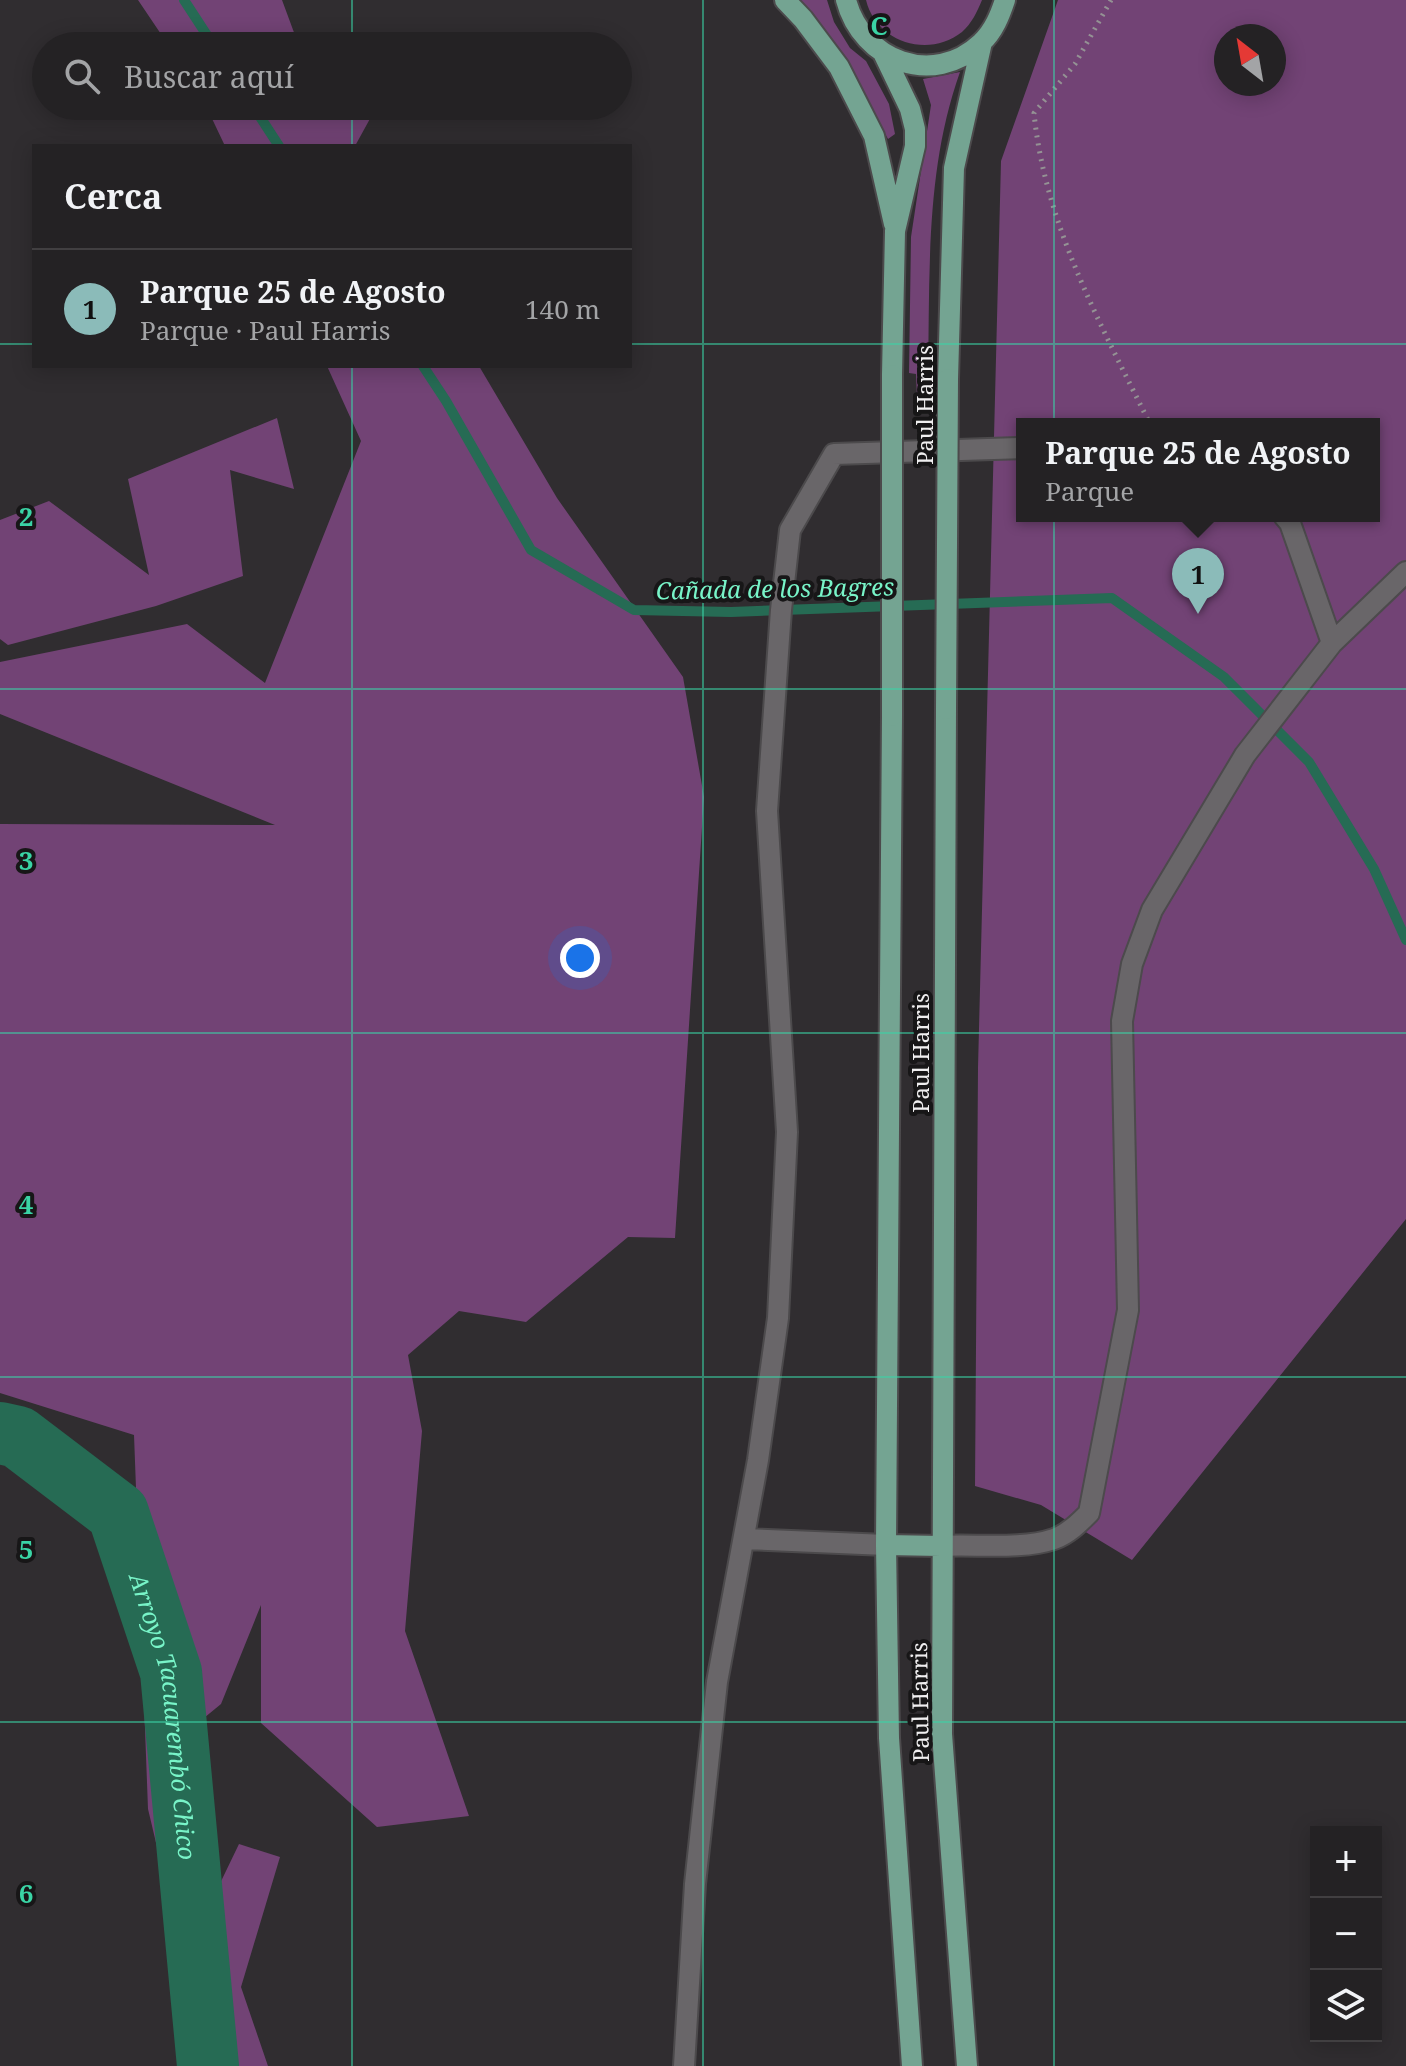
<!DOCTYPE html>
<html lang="es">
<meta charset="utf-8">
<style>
:root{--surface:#242224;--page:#2c2a2c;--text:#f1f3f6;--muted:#a3a4a6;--line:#413f41;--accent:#8bbbb9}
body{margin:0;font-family:"Noto Serif",serif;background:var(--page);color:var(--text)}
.controls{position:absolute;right:24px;bottom:24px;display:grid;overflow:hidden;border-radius:0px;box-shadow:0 4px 20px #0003}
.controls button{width:72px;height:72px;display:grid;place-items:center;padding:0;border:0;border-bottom:2px solid var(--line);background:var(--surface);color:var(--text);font:40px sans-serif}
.compass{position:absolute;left:1214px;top:24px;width:72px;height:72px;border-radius:50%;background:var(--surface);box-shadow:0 4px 20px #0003;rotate:329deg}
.you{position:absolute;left:580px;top:958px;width:28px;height:28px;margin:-20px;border:6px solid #fff;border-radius:50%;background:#1a73e8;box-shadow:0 0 0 12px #1a73e833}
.badge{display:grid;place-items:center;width:52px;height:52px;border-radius:50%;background:var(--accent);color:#111;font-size:26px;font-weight:700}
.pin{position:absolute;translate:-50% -66px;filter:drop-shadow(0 2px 4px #0008)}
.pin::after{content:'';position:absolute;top:42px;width:28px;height:24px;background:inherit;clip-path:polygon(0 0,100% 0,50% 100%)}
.popup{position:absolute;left:1016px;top:418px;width:364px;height:104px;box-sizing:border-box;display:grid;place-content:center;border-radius:0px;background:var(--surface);filter:drop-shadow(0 2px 6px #0005);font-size:26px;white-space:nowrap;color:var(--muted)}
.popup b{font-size:30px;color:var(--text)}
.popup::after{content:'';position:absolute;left:50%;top:100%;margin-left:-16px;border:16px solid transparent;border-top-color:var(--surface)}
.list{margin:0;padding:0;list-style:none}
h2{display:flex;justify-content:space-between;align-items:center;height:104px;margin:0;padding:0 32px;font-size:34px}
h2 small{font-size:26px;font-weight:400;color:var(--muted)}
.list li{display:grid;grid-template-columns:52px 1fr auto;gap:24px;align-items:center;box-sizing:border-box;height:120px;padding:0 32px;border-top:2px solid var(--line)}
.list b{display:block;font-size:30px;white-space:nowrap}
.list p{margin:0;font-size:26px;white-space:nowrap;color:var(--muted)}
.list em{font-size:26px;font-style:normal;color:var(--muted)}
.icon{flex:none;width:44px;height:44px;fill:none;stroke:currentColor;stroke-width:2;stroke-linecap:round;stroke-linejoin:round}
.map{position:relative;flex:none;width:1406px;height:2066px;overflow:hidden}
.search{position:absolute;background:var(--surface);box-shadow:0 4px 20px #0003;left:32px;top:32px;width:600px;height:88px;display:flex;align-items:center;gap:20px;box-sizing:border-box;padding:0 28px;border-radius:44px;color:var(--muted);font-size:30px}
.panel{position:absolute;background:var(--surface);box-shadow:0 4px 20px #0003;left:32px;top:144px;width:600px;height:224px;border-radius:0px}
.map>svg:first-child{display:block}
.green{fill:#724375;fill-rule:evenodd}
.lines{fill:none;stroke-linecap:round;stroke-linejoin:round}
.stream{stroke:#266b54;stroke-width:10}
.river{stroke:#266b54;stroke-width:62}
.minor-casing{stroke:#4c4a4c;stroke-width:24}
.major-casing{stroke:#4c4a4c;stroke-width:24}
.path{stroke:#949294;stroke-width:5;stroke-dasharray:2 6;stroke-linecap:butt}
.minor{stroke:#696669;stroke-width:20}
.major{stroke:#74a492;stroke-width:20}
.major-bridge-casing{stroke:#4c4a4c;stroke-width:24;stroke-linecap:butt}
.major-bridge{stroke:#74a492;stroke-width:20}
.grid{fill:none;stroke:#3ad4a5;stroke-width:2;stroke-opacity:0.55}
.labels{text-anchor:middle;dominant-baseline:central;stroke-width:8;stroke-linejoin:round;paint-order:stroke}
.street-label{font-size:22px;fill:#f0eff0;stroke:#171617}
.water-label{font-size:24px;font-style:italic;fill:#78f4c8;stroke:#171617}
.grid-label{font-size:26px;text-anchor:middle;font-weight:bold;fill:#3ad4a5;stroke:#171617;stroke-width:8;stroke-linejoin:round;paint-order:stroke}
</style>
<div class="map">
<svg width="1406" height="2066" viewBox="0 0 1406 2066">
<rect width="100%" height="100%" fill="#302d30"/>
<path class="green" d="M 138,0 L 282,0 L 299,46 L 169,46 Z
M 796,0 L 827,0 L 834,22 L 850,48 L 866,61 L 889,104 L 895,134 L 888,139 L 854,77 Z
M 866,0 L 982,0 C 977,12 972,23 962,32 C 928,59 876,42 866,0 Z
M 1058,0 L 1406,0 L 1406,1219 L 1132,1560 L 1041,1505 L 975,1486 L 978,1068 L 1001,161 ZM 1226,36 L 1274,36 L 1274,84 L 1226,84 ZM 1022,424 L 1374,424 L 1374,516 L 1022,516 Z
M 960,72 C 925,170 930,275 928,378 L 922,379 L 922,396 L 917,397 L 916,374 L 909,373 L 911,237 L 931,105 L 923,79 Z
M 206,106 L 377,106 L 355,146 L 225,146 Z
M 327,366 L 479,366 L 557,498 L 683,677 L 704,797 L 675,1238 L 628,1237 L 526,1322 L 459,1311 L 408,1355 L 422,1431 L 405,1631 L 469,1816 L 377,1827 L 261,1723 L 261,1605 L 221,1704 L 154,1759 L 176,1803 L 155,1822 L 176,1917 L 212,1900 L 239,1844 L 280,1857 L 241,1987 L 268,2066 L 209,2066 L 148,1809 L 134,1435 L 0,1393 L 0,824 L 275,825 L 0,714 L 0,662 L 187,624 L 265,683 L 361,441 Z
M 277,418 L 294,489 L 230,470 L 243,576 L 156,606 L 8,645 L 0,639 L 0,520 L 49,501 L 149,575 L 128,479 Z"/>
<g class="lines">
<path class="stream" d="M 184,0 L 214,46
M 253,106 L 279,146
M 423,366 L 446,401 L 531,550 L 634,610 L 731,612 L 1112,598 L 1224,677 L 1309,762 L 1374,869 L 1406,940"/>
<path class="river" id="s1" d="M 0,1433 L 18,1437 L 118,1513 L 171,1672 L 208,2066"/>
<g class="minor-casing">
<path id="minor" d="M 1284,516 L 1290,523 L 1332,643
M 744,1539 L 886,1545
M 941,1546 C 975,1544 1022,1550 1054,1539 C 1068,1534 1079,1523 1089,1513 L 1128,1310 L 1122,1021 L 1132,964 L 1152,910 L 1245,755 L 1332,643 L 1406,572
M 684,2066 L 695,1884 L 717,1682 L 758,1460 L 778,1318 L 787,1132 L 767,811 L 781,610 L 790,530 L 834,454 L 1022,448"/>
</g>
<g class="major-casing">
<path id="major" d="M 785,0 L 803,19 L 839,67 L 874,136 L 894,224
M 846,0 C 862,61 933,88 981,43 C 994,31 1000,15 1005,0
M 884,55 L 910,109 L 915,129 L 915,146 L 895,231 L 892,375
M 948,379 L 954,168 L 982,42
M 946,709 L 942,1734 L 967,2066
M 892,716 L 886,1545 L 889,1738 L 912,2066
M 886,1545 L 941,1546"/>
</g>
<path class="path" d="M 1111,0 L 1075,64 L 1034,113 C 1045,225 1101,325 1150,424"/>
<use href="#minor" class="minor"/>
<use href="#major" class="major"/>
<g class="major-bridge-casing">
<path id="major-bridge" d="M 946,709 L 948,379
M 892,716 L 892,375"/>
</g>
<use href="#major-bridge" class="major-bridge"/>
</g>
<path class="grid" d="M 352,0 L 352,46M 703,0 L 703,2066M 1054,0 L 1054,2066M 352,106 L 352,146M 0,344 L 34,344M 630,344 L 1406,344M 352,366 L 352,2066M 0,689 L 1406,689M 0,1033 L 1406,1033M 0,1377 L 1406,1377M 0,1722 L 1406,1722"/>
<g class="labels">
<g class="street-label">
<text transform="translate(924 405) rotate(-90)">Paul Harris</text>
<text transform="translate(920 1053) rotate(-90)">Paul Harris</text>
<text transform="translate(919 1702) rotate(-91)">Paul Harris</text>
</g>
<g class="water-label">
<text transform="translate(775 588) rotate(-1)">Cañada de los Bagres</text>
<text stroke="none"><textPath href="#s1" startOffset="354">Arroyo Tacuarembó Chico</textPath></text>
</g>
</g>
<g class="grid-label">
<text x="879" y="35">C</text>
<text x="26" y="526">2</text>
<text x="26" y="870">3</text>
<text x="26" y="1214">4</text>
<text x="26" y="1559">5</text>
<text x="26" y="1903">6</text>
</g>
</svg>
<div class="controls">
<button>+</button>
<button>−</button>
<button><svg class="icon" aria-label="layers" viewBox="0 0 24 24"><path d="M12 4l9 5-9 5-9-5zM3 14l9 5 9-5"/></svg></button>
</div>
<svg class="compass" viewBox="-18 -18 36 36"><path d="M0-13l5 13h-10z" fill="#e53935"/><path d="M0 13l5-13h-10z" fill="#a3a4a6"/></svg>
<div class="you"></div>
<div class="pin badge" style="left:1198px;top:614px">1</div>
<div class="popup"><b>Parque 25 de Agosto</b>Parque</div>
<div class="search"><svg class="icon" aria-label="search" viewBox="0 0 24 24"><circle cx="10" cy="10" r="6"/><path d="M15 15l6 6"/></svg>Buscar aquí</div>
<section class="panel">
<h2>Cerca<small></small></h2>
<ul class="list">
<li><span class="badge">1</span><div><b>Parque 25 de Agosto</b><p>Parque · Paul Harris</p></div><em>140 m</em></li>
</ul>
</section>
</div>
